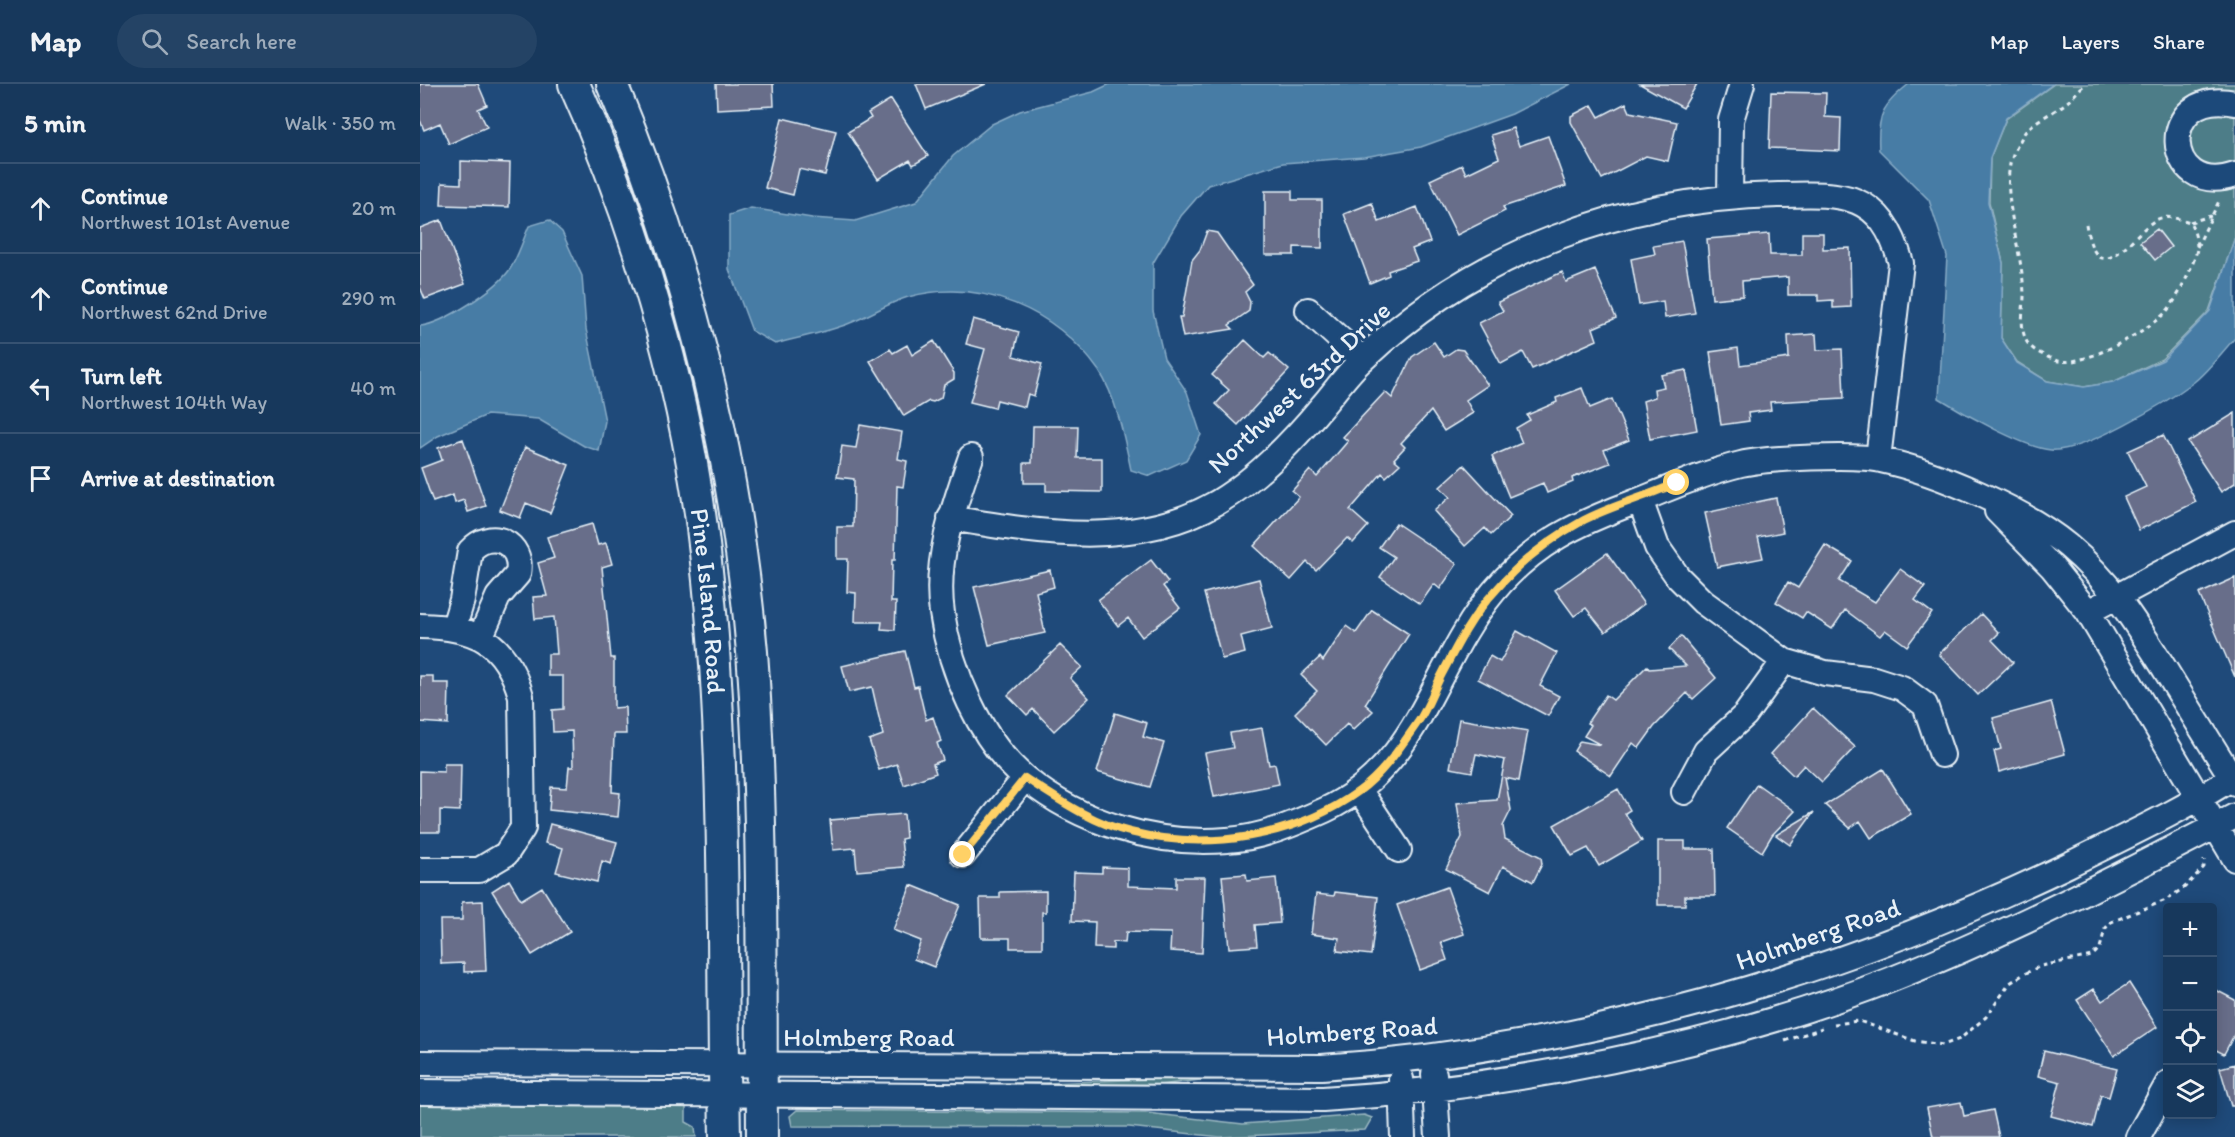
<!DOCTYPE html>
<meta charset="utf-8">
<style>
:root{--surface:#17385c;--page:#244365;--text:#f1f3f6;--muted:#9eacbb;--line:#365272}
body{margin:0;font-family:Itim,sans-serif;background:var(--page);color:var(--text)}
.controls{position:absolute;right:18px;bottom:18px;display:grid;overflow:hidden;border-radius:6px;box-shadow:0 3px 15px #0003}
.controls button{width:54px;height:54px;display:grid;place-items:center;padding:0;border:0;border-bottom:2px solid var(--line);background:var(--surface);color:var(--text);font:30px sans-serif}
.stop{position:absolute;width:18px;height:18px;margin:-14px;border:4px solid #ffd166;border-radius:50%;background:#fff}
.stop.end{background:#ffd166;border-color:#fff;box-shadow:0 2px 6px #0008}
.list{margin:0;padding:0;list-style:none}
h2{display:flex;justify-content:space-between;align-items:center;height:78px;margin:0;padding:0 24px;font-size:26px}
h2 small{font-size:20px;font-weight:400;color:var(--muted)}
.list li{display:grid;grid-template-columns:39px 1fr auto;gap:18px;align-items:center;box-sizing:border-box;height:90px;padding:0 24px;border-top:2px solid var(--line)}
.list b{display:block;font-size:22px;white-space:nowrap}
.list p{margin:0;font-size:20px;white-space:nowrap;color:var(--muted)}
.list em{font-size:20px;font-style:normal;color:var(--muted)}
.icon{flex:none;width:33px;height:33px;fill:none;stroke:currentColor;stroke-width:2;stroke-linecap:round;stroke-linejoin:round}
.map{position:relative;flex:none;width:1815px;height:1053px;overflow:hidden}
header{display:flex;align-items:center;gap:36px;box-sizing:border-box;height:84px;padding:0 30px;background:var(--surface);border-bottom:2px solid var(--line)}
header strong{font-size:28px}
nav{display:flex;gap:33px;margin-inline-start:auto;font-size:21px}
.search{width:420px;height:54px;background:var(--page);display:flex;align-items:center;gap:15px;box-sizing:border-box;padding:0 21px;border-radius:33px;color:var(--muted);font-size:22px}
main{display:flex}
aside{flex:1;background:var(--surface)}
.map>svg:first-child{display:block}
.green{fill:#4d7d88;stroke:#9ab7c0;stroke-width:1.5}
.water{fill:#477ca5;stroke:#87abc6;stroke-width:1.5}
.building{fill:#676e8a;stroke:#e8f1f8;stroke-width:1.5}
.lines{fill:none;stroke-linecap:round;stroke-linejoin:round}
.minor-casing{stroke:#e8f1f8;stroke-width:28}
.major-casing{stroke:#e8f1f8;stroke-width:34}
.path{stroke:#e8f1f8;stroke-width:3;stroke-dasharray:4.5 4.5;stroke-linecap:butt}
.minor{stroke:#1f4a7a;stroke-width:24}
.major{stroke:#1f4a7a;stroke-width:30}
.route{stroke:#ffd166;stroke-width:8}
.labels{text-anchor:middle;dominant-baseline:central;stroke-width:6;stroke-linejoin:round;paint-order:stroke}
.street-label{font-size:26px;fill:#e8f1f8;stroke:#1f4a7a}
</style>
<header>
<strong>Map</strong>
<div class="search"><svg class="icon" aria-label="search" viewBox="0 0 24 24"><circle cx="10" cy="10" r="6"/><path d="M15 15l6 6"/></svg>Search here</div>
<nav><a>Map</a><a>Layers</a><a>Share</a></nav>
</header>
<main>
<aside>
<h2>5 min<small>Walk · 350 m</small></h2>
<ul class="list">
<li><svg class="icon" aria-label="ahead" viewBox="0 0 24 24"><path d="M12 20V5M6 11l6-6 6 6"/></svg><div><b>Continue</b><p>Northwest 101st Avenue</p></div><em>20 m</em></li>
<li><svg class="icon" aria-label="ahead" viewBox="0 0 24 24"><path d="M12 20V5M6 11l6-6 6 6"/></svg><div><b>Continue</b><p>Northwest 62nd Drive</p></div><em>290 m</em></li>
<li><svg class="icon" aria-label="left" viewBox="0 0 24 24"><path d="M17 20v-9H6M10 6l-5 5 5 5"/></svg><div><b>Turn left</b><p>Northwest 104th Way</p></div><em>40 m</em></li>
<li><svg class="icon" aria-label="arrive" viewBox="0 0 24 24"><path d="M6 21V4h12l-3 4 3 4H6"/></svg><div><b>Arrive at destination</b></div></li>
</ul>
</aside>
<div class="map">
<svg width="1815" height="1053" viewBox="0 0 1815 1053">
<rect width="100%" height="100%" fill="#1f4a7a"/>
<filter id="ink" filterUnits="userSpaceOnUse"><feTurbulence type="fractalNoise" baseFrequency=".0167" numOctaves="2"/><feDisplacementMap in="SourceGraphic" scale="12" xChannelSelector="R" yChannelSelector="G"/><feConvolveMatrix kernelMatrix="1 2 1 2 8 2 1 2 1" color-interpolation-filters="sRGB"/></filter>
<g filter="url(#ink)">
<path class="green" d="M 1634,0 L 1815,0 L 1815,153 L 1789,227 L 1742,275 L 1693,298 L 1664,303 L 1627,297 L 1597,278 L 1581,254 L 1583,179 L 1569,118 L 1570,74 L 1586,35 Z
M 864,990 L 858,995 L 780,996 L 731,1002 L 383,999 L 626,999 Z
M 0,1019 L 266,1023 L 266,1038 L 275,1043 L 276,1053 L 0,1053 Z
M 377,1026 L 727,1029 L 823,1040 L 944,1031 L 952,1034 L 945,1046 L 800,1053 L 709,1043 L 372,1042 L 370,1032 Z"/>
<path class="water" d="M 690,0 L 1151,0 L 1092,30 L 1001,63 L 944,73 L 863,79 L 788,101 L 761,132 L 733,179 L 733,227 L 744,274 L 767,308 L 781,351 L 766,376 L 730,392 L 711,386 C 705,357 696,312 679,287 C 636,226 561,193 488,213 C 468,219 449,232 430,239 C 406,249 379,253 355,260 L 332,247 L 309,185 L 309,131 L 331,124 L 392,134 L 435,137 L 496,118 L 533,72 L 572,40 L 600,27 L 673,8 Z
M 1489,0 L 1633,0 L 1586,34 L 1570,74 L 1568,118 L 1583,179 L 1581,254 L 1597,279 L 1627,297 L 1664,303 L 1693,298 L 1743,276 L 1790,227 L 1815,153 L 1815,254 C 1802,268 1789,286 1774,298 C 1747,318 1663,369 1631,366 C 1604,364 1543,329 1519,314 L 1527,172 L 1509,116 L 1459,66 C 1457,32 1462,21 1489,0 Z
M 129,136 L 142,148 L 162,192 L 166,245 L 185,337 L 179,367 L 164,362 L 118,335 L 67,331 L 18,352 L 0,364 L 0,242 C 23,240 77,205 90,185 C 98,173 103,156 109,142 Z"/>
<path class="building" d="M 0,0 L 58,0 L 67,21 L 58,25 L 67,43 L 29,60 L 20,39 L 4,46 L 0,36 Z
M 296,0 L 353,0 L 354,22 L 297,25 Z
M 496,0 L 566,0 L 506,25 Z
M 1220,0 L 1277,0 L 1263,24 Z
M 1351,8 L 1406,9 L 1405,33 L 1421,34 L 1420,67 L 1349,64 Z
M 471,15 L 508,72 L 493,81 L 490,76 L 458,95 L 428,48 L 451,34 L 448,29 Z
M 1206,19 L 1210,28 L 1257,38 L 1248,77 L 1226,72 L 1182,95 L 1151,38 L 1151,32 L 1172,21 L 1179,33 Z
M 362,34 L 416,47 L 405,91 L 379,85 L 373,111 L 345,104 Z
M 1093,44 L 1099,62 L 1128,52 L 1146,102 L 1083,123 L 1085,127 L 1037,151 L 1010,96 L 1042,81 L 1046,90 L 1079,74 L 1071,51 Z
M 41,77 L 90,79 L 89,123 L 21,121 L 22,99 L 41,100 Z
M 845,107 L 872,107 L 872,116 L 902,116 L 902,164 L 874,163 L 874,171 L 845,171 Z
M 952,119 L 959,138 L 997,123 L 1010,158 L 992,165 L 997,177 L 968,187 L 969,191 L 950,199 L 924,130 Z
M 21,136 L 45,200 L 5,215 L 0,203 L 0,144 Z
M 1737,145 L 1751,163 L 1735,176 L 1720,158 Z
M 787,147 L 797,149 L 833,201 L 825,208 L 830,218 L 829,227 L 809,241 L 813,245 L 763,253 L 759,233 L 762,233 L 772,176 L 780,166 Z
M 1382,149 L 1403,149 L 1403,165 L 1430,164 L 1431,223 L 1413,224 L 1413,216 L 1398,217 L 1398,211 L 1368,211 L 1368,193 L 1322,197 L 1323,212 L 1292,215 L 1287,155 L 1349,150 L 1350,171 L 1382,171 Z
M 1262,157 L 1275,229 L 1245,234 L 1243,217 L 1219,221 L 1211,175 L 1235,170 L 1233,162 Z
M 1175,186 L 1196,234 L 1173,244 L 1177,256 L 1112,285 L 1103,268 L 1081,280 L 1059,239 L 1083,227 L 1078,218 L 1142,188 L 1146,198 Z
M 553,235 L 599,248 L 593,272 L 622,280 L 614,312 L 608,310 L 605,323 L 577,316 L 575,324 L 550,318 L 565,265 L 546,260 Z
M 1396,250 L 1397,266 L 1422,265 L 1424,314 L 1350,318 L 1351,326 L 1328,329 L 1329,337 L 1301,341 L 1290,268 L 1318,264 L 1320,281 L 1369,274 L 1368,252 Z
M 825,256 L 844,274 L 849,269 L 869,286 L 818,341 L 796,320 L 809,306 L 792,291 Z
M 514,257 L 534,289 L 534,295 L 524,301 L 521,314 L 513,318 L 509,317 L 484,332 L 450,277 L 470,265 L 473,269 L 487,261 L 492,271 Z
M 1014,258 L 1024,273 L 1036,265 L 1043,266 L 1068,301 L 1046,316 L 1053,329 L 1024,347 L 1011,327 L 981,359 L 985,363 L 974,375 L 980,380 L 966,393 L 962,389 L 930,426 L 948,442 L 933,459 L 927,454 L 896,486 L 887,478 L 871,496 L 834,462 L 879,413 L 872,407 L 890,386 L 897,393 L 928,357 L 923,353 L 965,308 L 972,314 L 992,273 Z
M 1266,286 L 1277,346 L 1230,355 L 1223,317 L 1235,313 L 1234,305 L 1244,303 L 1241,291 Z
M 1162,304 L 1170,324 L 1192,315 L 1209,356 L 1184,366 L 1190,379 L 1152,394 L 1153,398 L 1127,409 L 1123,399 L 1089,413 L 1072,372 L 1102,359 L 1096,344 L 1110,336 L 1107,331 L 1137,318 L 1136,314 Z
M 1815,329 L 1815,399 L 1801,408 L 1768,358 Z
M 440,341 L 482,348 L 478,375 L 487,377 L 483,403 L 477,402 L 475,476 L 472,476 L 471,518 L 476,518 L 475,546 L 461,545 L 462,538 L 435,538 L 436,509 L 427,508 L 428,475 L 417,475 L 417,443 L 433,443 L 434,395 L 417,393 L 422,362 L 436,364 Z
M 613,342 L 658,342 L 657,374 L 682,374 L 682,408 L 626,407 L 626,399 L 604,399 L 604,379 L 612,379 Z
M 1743,351 L 1776,418 L 1719,446 L 1704,413 L 1726,403 L 1708,367 Z
M 43,355 L 66,422 L 48,428 L 44,416 L 35,419 L 33,411 L 13,418 L 1,384 L 22,376 L 18,364 Z
M 105,363 L 149,381 L 130,429 L 106,419 L 100,434 L 80,426 Z
M 1044,381 L 1091,432 L 1071,451 L 1065,444 L 1045,462 L 1014,427 L 1030,413 L 1020,403 Z
M 1356,414 L 1363,448 L 1338,453 L 1343,474 L 1297,483 L 1285,429 Z
M 976,439 L 1037,480 L 1020,505 L 1014,500 L 1000,520 L 960,493 L 974,473 L 959,463 Z
M 172,440 L 178,461 L 186,459 L 192,480 L 182,483 L 191,574 L 194,574 L 194,624 L 205,623 L 206,650 L 194,650 L 192,708 L 200,709 L 198,733 L 129,726 L 131,703 L 147,704 L 149,683 L 153,683 L 152,647 L 133,648 L 132,626 L 143,625 L 143,592 L 128,592 L 128,570 L 137,570 L 134,533 L 115,535 L 113,513 L 127,512 L 118,479 L 134,474 L 127,453 Z
M 1405,461 L 1432,477 L 1419,497 L 1455,518 L 1480,485 L 1505,503 L 1495,516 L 1512,529 L 1487,562 L 1465,546 L 1460,552 L 1425,526 L 1412,545 L 1386,528 L 1382,534 L 1356,518 L 1368,498 L 1378,504 Z
M 1187,469 L 1224,520 L 1185,548 L 1166,524 L 1154,532 L 1135,506 Z
M 731,476 L 748,498 L 743,502 L 760,524 L 722,553 L 708,534 L 698,542 L 678,516 Z
M 630,486 L 634,503 L 616,508 L 625,549 L 569,561 L 554,503 Z
M 1815,494 L 1815,593 L 1779,510 Z
M 839,495 L 852,544 L 821,552 L 825,569 L 802,575 L 784,509 Z
M 952,526 L 989,550 L 945,620 L 953,627 L 933,646 L 927,640 L 906,661 L 875,629 L 897,607 L 881,591 L 900,573 L 903,577 L 926,542 L 936,549 Z
M 1561,530 L 1579,549 L 1572,556 L 1593,578 L 1558,611 L 1519,570 Z
M 1097,547 L 1137,569 L 1120,602 L 1139,612 L 1128,632 L 1058,595 L 1070,572 L 1080,578 Z
M 1261,552 L 1296,594 L 1273,615 L 1267,609 L 1234,643 L 1219,664 L 1213,659 L 1191,692 L 1154,667 L 1160,657 L 1181,661 L 1164,652 L 1171,641 L 1167,639 L 1186,611 L 1193,616 L 1227,582 L 1229,585 L 1266,582 L 1249,565 Z
M 640,561 L 662,583 L 650,594 L 669,614 L 634,647 L 613,625 L 607,631 L 588,611 Z
M 485,567 L 494,603 L 498,602 L 506,636 L 513,633 L 521,657 L 517,659 L 523,676 L 513,680 L 516,689 L 484,701 L 477,680 L 459,686 L 449,656 L 463,651 L 452,603 L 429,608 L 422,582 Z
M 0,592 L 13,592 L 13,599 L 29,599 L 28,640 L 0,638 Z
M 1631,618 L 1645,670 L 1579,688 L 1574,667 L 1581,665 L 1573,634 Z
M 1393,624 L 1435,663 L 1402,698 L 1384,681 L 1374,692 L 1351,670 Z
M 695,629 L 727,639 L 723,653 L 744,659 L 730,703 L 677,688 Z
M 1039,635 L 1108,647 L 1099,697 L 1085,694 L 1091,726 L 1083,742 L 1085,755 L 1121,773 L 1122,780 L 1113,798 L 1083,782 L 1070,808 L 1026,785 L 1042,753 L 1037,719 L 1077,716 L 1085,676 L 1056,670 L 1052,688 L 1030,684 Z
M 842,644 L 849,681 L 855,680 L 859,700 L 794,713 L 785,669 L 813,664 L 810,649 Z
M 24,680 L 41,680 L 40,727 L 20,726 L 20,748 L 0,748 L 0,687 L 24,688 Z
M 1463,685 L 1491,730 L 1451,754 L 1440,737 L 1430,744 L 1405,721 Z
M 1337,700 L 1375,727 L 1352,751 L 1342,768 L 1307,744 Z
M 1198,705 L 1210,726 L 1205,729 L 1222,757 L 1179,782 L 1168,764 L 1152,772 L 1134,741 Z
M 1394,728 L 1370,761 L 1356,751 Z
M 484,730 L 486,754 L 481,755 L 484,783 L 437,787 L 435,764 L 413,766 L 410,736 Z
M 130,740 L 197,758 L 191,780 L 182,777 L 177,798 L 136,788 L 143,764 L 125,759 Z
M 1238,757 L 1265,757 L 1265,765 L 1294,765 L 1295,812 L 1265,812 L 1265,821 L 1238,821 Z
M 682,783 L 708,784 L 708,802 L 756,804 L 756,793 L 785,793 L 782,869 L 750,867 L 751,849 L 706,848 L 705,859 L 693,858 L 693,865 L 674,864 L 675,838 L 652,837 L 654,788 L 682,789 Z
M 826,790 L 827,797 L 856,794 L 860,839 L 835,841 L 837,862 L 809,864 L 802,792 Z
M 89,796 L 101,816 L 122,803 L 150,848 L 112,871 L 72,807 Z
M 491,801 L 540,821 L 514,883 L 494,875 L 501,857 L 473,846 Z
M 1027,803 L 1044,850 L 1021,858 L 1027,876 L 1000,886 L 977,821 Z
M 626,807 L 626,828 L 622,828 L 622,864 L 590,864 L 590,854 L 561,854 L 560,814 L 580,814 L 580,808 Z
M 915,808 L 958,813 L 951,871 L 917,867 L 919,854 L 891,850 L 896,810 L 914,812 Z
M 63,817 L 66,887 L 44,888 L 44,879 L 21,880 L 20,836 L 42,836 L 42,818 Z
M 1709,899 L 1737,943 L 1694,972 L 1657,916 L 1674,905 L 1682,917 Z
M 1792,904 L 1815,916 L 1815,949 L 1804,970 L 1792,964 Z
M 1624,967 L 1697,985 L 1689,1013 L 1681,1011 L 1673,1043 L 1631,1032 L 1640,998 L 1618,992 Z
M 1815,980 L 1815,1022 L 1811,1022 L 1800,984 Z
M 1541,1018 L 1544,1032 L 1573,1026 L 1579,1053 L 1513,1053 L 1507,1024 Z"/>
<g class="lines">
<g class="minor-casing">
<path id="minor" d="M 1815,19 C 1735,2 1742,116 1815,91
M 1310,112 L 1311,36 L 1322,0
M 888,226 L 942,275
M 551,373 C 534,422 514,476 522,529 C 530,585 560,657 605,694 C 660,739 736,762 807,756 C 841,754 874,740 905,726 C 1002,680 1011,582 1074,507 C 1114,459 1158,439 1215,418 C 1250,404 1284,389 1321,380 C 1347,374 1436,370 1461,376 C 1517,388 1605,426 1648,462 C 1691,498 1717,541 1746,587 C 1769,625 1792,662 1815,699
M 1220,416 L 1237,463 L 1258,493 L 1283,518 L 1364,577 L 1405,589 L 1454,595 L 1482,604 L 1505,621 L 1522,671
M 1577,427 L 1632,483 L 1668,528 L 1815,775
M 530,434 C 619,449 716,466 798,418 C 838,394 874,356 903,321 C 916,306 928,288 943,275 C 1057,167 1202,115 1358,111 C 1423,109 1461,107 1481,179 L 1458,375
M 1668,528 L 1815,449
M 0,542 C 55,543 85,556 101,612 L 103,744 L 86,770 L 59,786 L 0,786
M 34,543 L 42,516 L 50,467 C 71,443 104,459 98,490 L 78,513 L 61,552
M 940,707 L 979,766
M 1264,708 L 1286,667 L 1325,631 L 1364,577
M 543,771 L 605,694
M 0,979 L 902,983 C 1161,965 1414,893 1648,781 C 1704,753 1763,726 1815,692
M 1014,990 L 1018,1053
M 981,995 L 983,1053
M 0,1008 L 903,1015 C 1087,1004 1298,963 1470,896 C 1589,849 1702,791 1815,732
M 1718,1053 L 1748,999"/>
</g>
<g class="major-casing">
<g id="major">
<path id="s1" d="M 154,0 C 215,135 263,298 282,444 C 308,646 301,850 305,1053"/>
<path d="M 192,0 C 267,180 316,373 332,568 C 344,728 341,892 342,1053"/>
</g>
</g>
<path class="path" d="M 1770,138 L 1791,132
M 1666,140 C 1678,215 1713,145 1738,135 C 1747,131 1760,135 1770,138 C 1774,145 1777,156 1777,164 C 1776,178 1755,220 1745,229 C 1727,247 1660,286 1635,276 C 1625,272 1610,266 1606,256 C 1599,241 1604,226 1604,211 C 1603,172 1583,117 1590,80 C 1592,72 1597,62 1601,55 C 1608,38 1633,30 1646,19 C 1654,13 1658,5 1666,0
M 1777,163 L 1800,115
M 1414,940 L 1439,937 L 1495,957 L 1523,961 L 1540,955 L 1566,933 L 1590,899 L 1604,890 L 1621,882 L 1672,872 L 1680,864 L 1685,845 L 1691,838 L 1746,816 L 1765,803 L 1784,783 L 1784,776
M 1365,957 L 1402,944"/>
<use href="#minor" class="minor"/>
<use href="#major" class="major"/>
</g>
</g>
<g class="lines" filter="url(#ink)">
<path class="route" d="M 543,771 L 605,694 C 638,715 672,739 710,748 C 787,767 874,754 939,707 C 963,690 981,662 998,638 C 1007,625 1013,608 1020,594 C 1036,563 1052,531 1076,506 C 1101,477 1131,454 1164,436 C 1191,422 1228,412 1257,399"/>
</g>
<g class="labels">
<g class="street-label">
<text transform="translate(879 303) rotate(-43)">Northwest 63rd Drive</text>
<text stroke="none"><textPath href="#s1" startOffset="537">Pine Island Road</textPath></text>
<text transform="translate(1398 850) rotate(-19)">Holmberg Road</text>
<text transform="translate(932 947) rotate(-4)">Holmberg Road</text>
<text x="449" y="953">Holmberg Road</text>
</g>
</g>
</svg>
<div class="controls">
<button>+</button>
<button>−</button>
<button><svg class="icon" aria-label="locate" viewBox="0 0 24 24"><circle cx="12" cy="12" r="6"/><path d="M12 2v4M12 18v4M2 12h4M18 12h4"/></svg></button>
<button><svg class="icon" aria-label="layers" viewBox="0 0 24 24"><path d="M12 4l9 5-9 5-9-5zM3 14l9 5 9-5"/></svg></button>
</div>
<div class="stop" style="left:1257px;top:399px"></div>
<div class="stop end" style="left:543px;top:771px"></div>
</div>
</main>
